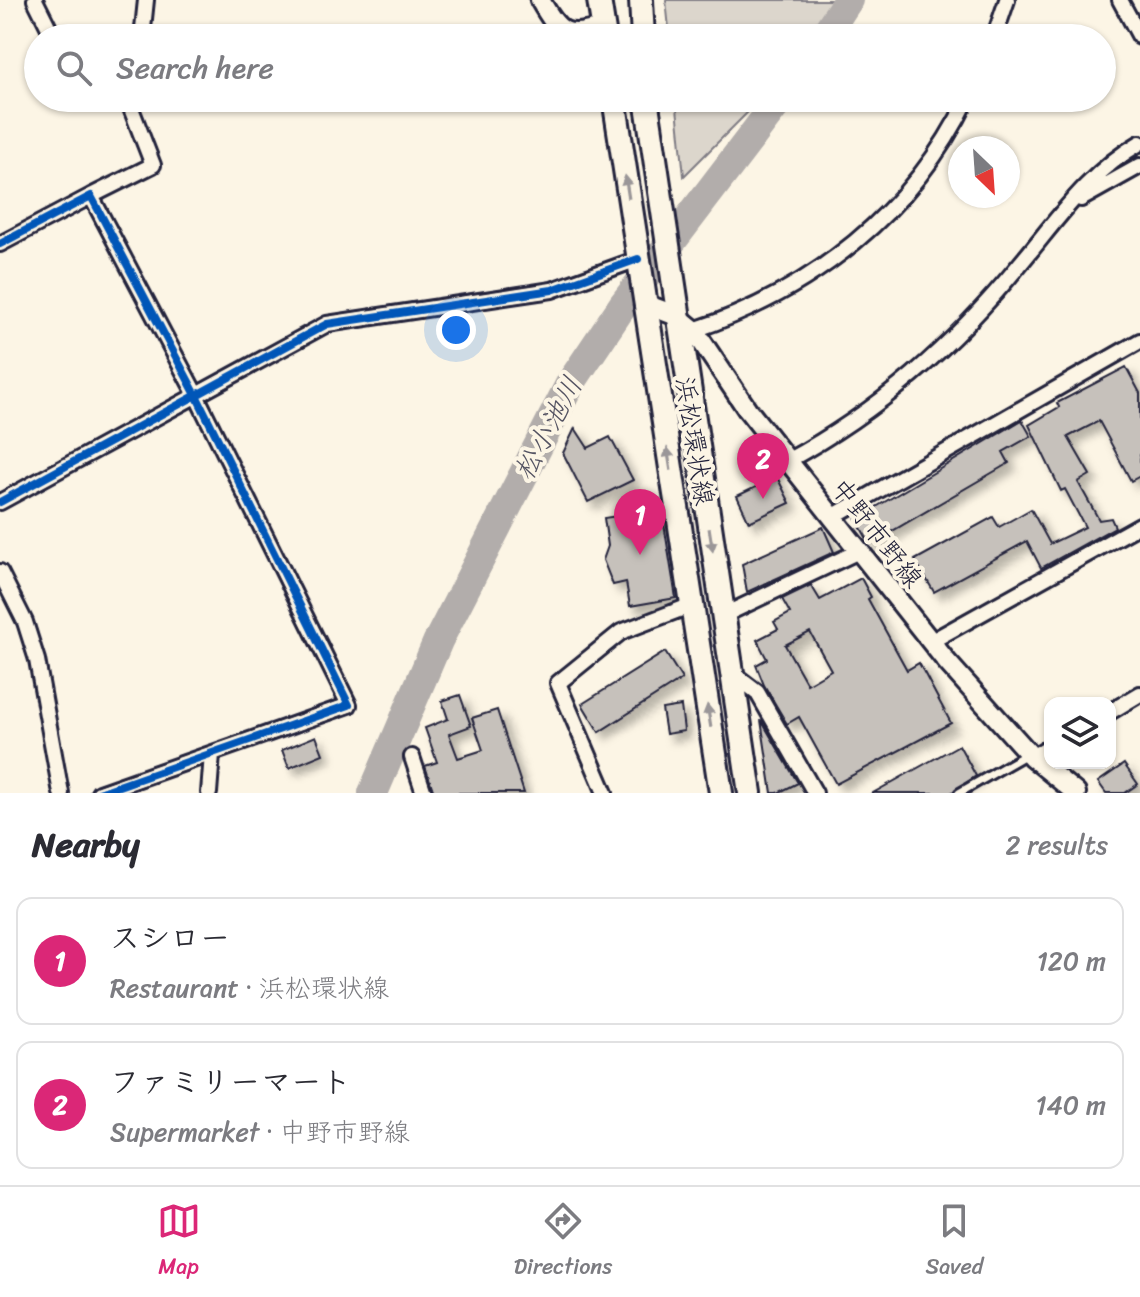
<!DOCTYPE html>
<meta charset="utf-8">
<style>
:root{--surface:#fff;--page:#f2f2f3;--text:#2b2b33;--muted:#7c7c81;--line:#e1e1e2;--accent:#db2777}
body{margin:0;font-family:Sriracha,"Klee One",sans-serif;background:var(--page);color:var(--text)}
.controls{position:absolute;right:24px;bottom:24px;display:grid;overflow:hidden;border-radius:16px;box-shadow:0 2px 6px #0004}
.controls button{width:72px;height:72px;display:grid;place-items:center;padding:0;border:0;border-bottom:2px solid var(--line);background:var(--surface);color:var(--text);font:40px sans-serif}
.compass{position:absolute;left:948px;top:136px;width:72px;height:72px;border-radius:50%;background:var(--surface);box-shadow:0 2px 6px #0004;rotate:155deg}
.you{position:absolute;left:456px;top:330px;width:28px;height:28px;margin:-20px;border:6px solid #fff;border-radius:50%;background:#1a73e8;box-shadow:0 0 0 12px #1a73e833}
.badge{display:grid;place-items:center;width:52px;height:52px;border-radius:50%;background:var(--accent);color:#fff;font-size:26px;font-weight:700}
.pin{position:absolute;translate:-50% -66px;filter:drop-shadow(0 2px 4px #0008)}
.pin::after{content:'';position:absolute;top:42px;width:28px;height:24px;background:inherit;clip-path:polygon(0 0,100% 0,50% 100%)}
.list{margin:0;padding:0;list-style:none}
h2{display:flex;justify-content:space-between;align-items:center;height:104px;margin:0;padding:0 32px;font-size:34px}
h2 small{font-size:26px;font-weight:400;color:var(--muted)}
.list li{display:grid;grid-template-columns:52px 1fr auto;gap:24px;align-items:center;box-sizing:border-box;height:128px;margin:0 16px 16px;padding:0 16px;border:2px solid var(--line);border-radius:16px}
.list b{display:block;font-size:30px;white-space:nowrap}
.list p{margin:0;font-size:26px;white-space:nowrap;color:var(--muted)}
.list em{font-size:26px;font-style:normal;color:var(--muted)}
.icon{flex:none;width:44px;height:44px;fill:none;stroke:currentColor;stroke-width:2;stroke-linecap:round;stroke-linejoin:round}
.map{position:relative;flex:none;width:1140px;height:793px;overflow:hidden}
.search{position:absolute;background:var(--surface);box-shadow:0 2px 6px #0004;left:24px;right:24px;top:24px;height:88px;display:flex;align-items:center;gap:20px;box-sizing:border-box;padding:0 28px;border-radius:44px;color:var(--muted);font-size:30px}
.sheet{height:392px;background:var(--surface)}
nav{display:flex;justify-content:space-around;align-items:center;box-sizing:border-box;height:112px;border-top:2px solid var(--line);background:var(--surface);font-size:22px;color:var(--muted)}
nav a{display:grid;justify-items:center;gap:4px}
nav .on{color:var(--accent)}
.map>svg:first-child{display:block}
.green{fill:#dcd6cc;stroke:#7f7c84;stroke-width:2}
.lines{fill:none;stroke-linecap:round;stroke-linejoin:round}
.river{stroke:#b2adab;stroke-width:30}
.building{fill:#c6c1bb;stroke:#22223b;stroke-width:2;fill-rule:evenodd;filter:url(#shadow)}
.service-casing{stroke:#22223b;stroke-width:13}
.minor-casing{stroke:#22223b;stroke-width:20}
.secondary-casing{stroke:#22223b;stroke-width:24}
.primary-casing{stroke:#22223b;stroke-width:28}
.trunk-casing{stroke:#22223b;stroke-width:28}
.service{stroke:#fcf5e5;stroke-width:7}
.minor{stroke:#fcf5e5;stroke-width:14}
.secondary{stroke:#fcf5e5;stroke-width:18}
.primary{stroke:#fcf5e5;stroke-width:22}
.trunk{stroke:#fcf5e5;stroke-width:22}
.cycleway-casing{stroke:#fcf5e5;stroke-width:13}
.cycleway{stroke:#0057b8;stroke-width:8}
.oneway{fill:#9a9698}
.labels{text-anchor:middle;dominant-baseline:central;stroke-width:8;stroke-linejoin:round;paint-order:stroke}
.street-label{font-size:26px;fill:#22223b;stroke:#fcf5e5}
.water-label{font-size:28px;font-style:italic;fill:#545362;stroke:#fcf5e5}
</style>
<div class="map">
<svg width="1140" height="793" viewBox="0 0 1140 793">
<defs>
<filter id="shadow"><feDropShadow dx="7" dy="7" stdDeviation="4" flood-color="#0004"/></filter>
</defs>
<rect width="100%" height="100%" fill="#fcf5e5"/>
<filter id="ink" filterUnits="userSpaceOnUse"><feTurbulence type="fractalNoise" baseFrequency=".0125" numOctaves="2"/><feDisplacementMap in="SourceGraphic" scale="16" xChannelSelector="R" yChannelSelector="G"/><feConvolveMatrix kernelMatrix="1 2 1 2 8 2 1 2 1" color-interpolation-filters="sRGB"/></filter>
<g filter="url(#ink)">
<path class="green" d="M 666,0 L 833,0 L 806,38 L 670,38 Z
M 676,98 L 762,98 L 684,176 Z"/>
<g class="lines">
<path class="river" d="M 823,38 L 848,0
M 373,793 L 438,641 L 570,384 L 623,305 L 781,98"/>
</g>
<path class="building" d="M 1126,367 L 1140,393 L 1140,476 L 1131,481 L 1099,421 L 1068,437 L 1090,475 L 1078,482 L 1099,520 L 1111,518 L 1115,527 L 1041,568 L 1027,541 L 934,592 L 915,560 L 993,517 L 999,527 L 1031,509 L 1050,544 L 1085,527 L 1065,489 L 1061,491 L 1029,425 L 1059,407 L 1057,403 Z
M 1022,420 L 1031,436 L 1003,452 L 1009,463 L 870,544 L 856,519 Z
M 575,428 L 588,448 L 610,437 L 633,480 L 588,502 L 563,453 Z
M 777,477 L 790,503 L 749,522 L 737,496 Z
M 655,510 L 663,518 L 676,598 L 630,606 L 626,582 L 613,585 L 603,560 L 608,546 L 604,518 Z
M 823,527 L 834,552 L 747,592 L 742,564 Z
M 861,578 L 871,597 L 868,599 L 907,670 L 919,663 L 951,723 L 836,784 L 799,717 L 787,724 L 764,685 L 756,665 L 767,659 L 757,640 L 778,629 L 774,622 L 790,613 L 782,599 L 811,585 L 820,600 ZM 810,632 L 831,670 L 807,684 L 785,645 Z
M 665,652 L 682,679 L 599,732 L 582,704 Z
M 460,695 L 471,726 L 449,734 L 458,758 L 483,750 L 472,718 L 497,710 L 524,793 L 434,793 L 425,766 L 437,762 L 425,728 L 448,719 L 442,701 Z
M 681,706 L 684,731 L 666,734 L 662,709 Z
M 761,720 L 798,783 L 778,793 L 772,793 Z
M 316,736 L 323,754 L 289,768 L 282,750 Z
M 959,745 L 976,776 L 951,793 L 873,793 Z
M 1124,764 L 1138,784 L 1125,793 L 1106,793 L 1098,782 Z"/>
<g class="lines">
<g class="service-casing">
<path id="service" d="M 959,793 L 1027,754"/>
</g>
<g class="minor-casing">
<path id="minor" d="M 35,0 L 54,38
M 1120,0 L 1140,37
M 87,38 L 91,38
M 142,38 L 146,0
M 994,38 L 1007,0
M 91,196 L 153,165 L 127,98
M 1081,199 L 1140,166
M 0,244 L 91,196 L 196,395 L 349,705 L 99,793
M 694,330 C 812,291 913,212 968,98
M 787,461 C 879,411 953,346 1020,264 C 1057,220 1088,173 1140,143
M 0,502 L 327,324 L 552,290 L 638,259
M 832,517 L 1140,341
M 0,572 L 25,622 L 37,660 L 61,793
M 722,616 L 859,551
M 930,642 L 1140,525
M 732,673 L 757,692 L 815,793
M 1110,712 L 1140,694
M 412,757 L 424,793
M 1032,757 L 1050,746
M 209,793 L 212,754
M 605,793 L 558,683 L 621,632 L 692,605"/>
</g>
<g class="secondary-casing">
<path id="secondary" d="M 540,0 C 559,33 565,40 603,27
M 645,304 L 677,316 L 694,330 L 747,409 L 947,662 L 1032,757 L 1076,793"/>
</g>
<g class="primary-casing">
<path id="primary" d="M 599,0 L 605,38
M 614,98 L 721,793
M 646,98 L 750,793"/>
</g>
<g class="trunk-casing">
<path id="trunk" d="M 641,0 L 643,38
M 647,98 L 647,107"/>
</g>
<use href="#service" class="service"/>
<use href="#minor" class="minor"/>
<use href="#secondary" class="secondary"/>
<use href="#primary" class="primary"/>
<use href="#trunk" class="trunk"/>
<g class="cycleway-casing">
<path id="cycleway" d="M 0,244 L 91,196 L 196,395 L 349,705 L 99,793
M 0,502 L 327,324 L 552,290 L 638,259"/>
</g>
<use href="#cycleway" class="cycleway"/>
</g>
<defs><path id="oneway-solid" d="M-6-.8H1V-3.2L6.5 0L1 3.2V.8H-6Z" transform="scale(2)"/></defs>
<g class="oneway">
<use href="#oneway-solid" transform="translate(627 187) rotate(-99)"/>
<use href="#oneway-solid" transform="translate(669 459) rotate(-99)"/>
<use href="#oneway-solid" transform="translate(711 540) rotate(81)"/>
<use href="#oneway-solid" transform="translate(709 716) rotate(-99)"/>
</g>
</g>
<g class="labels">
<g class="street-label">
<text transform="translate(695 441) rotate(81)">浜松環状線</text>
<text transform="translate(877 533) rotate(52)">中野市野線</text>
</g>
<g class="water-label">
<text transform="translate(548 428) rotate(-62)">松小池川</text>
</g>
</g>
</svg>
<div class="controls">
<button><svg class="icon" aria-label="layers" viewBox="0 0 24 24"><path d="M12 4l9 5-9 5-9-5zM3 14l9 5 9-5"/></svg></button>
</div>
<svg class="compass" viewBox="-18 -18 36 36"><path d="M0-13l5 13h-10z" fill="#e53935"/><path d="M0 13l5-13h-10z" fill="#7c7c81"/></svg>
<div class="you"></div>
<div class="pin badge" style="left:640px;top:555px">1</div>
<div class="pin badge" style="left:763px;top:499px">2</div>
<div class="search"><svg class="icon" aria-label="search" viewBox="0 0 24 24"><circle cx="10" cy="10" r="6"/><path d="M15 15l6 6"/></svg>Search here</div>
</div>
<section class="sheet">
<h2>Nearby<small>2 results</small></h2>
<ul class="list">
<li><span class="badge">1</span><div><b>スシロー</b><p>Restaurant · 浜松環状線</p></div><em>120 m</em></li>
<li><span class="badge">2</span><div><b>ファミリーマート</b><p>Supermarket · 中野市野線</p></div><em>140 m</em></li>
</ul>
</section>
<nav>
<a class="on"><svg class="icon" aria-label="map" viewBox="0 0 24 24"><path d="M3 6l6-2 6 2 6-2v14l-6 2-6-2-6 2zM9 4v14M15 6v14"/></svg>Map</a>
<a><svg class="icon" aria-label="directions" viewBox="0 0 24 24"><path d="M12 3l9 9-9 9-9-9zM9 14v-3h6M13 9l2 2-2 2"/></svg>Directions</a>
<a><svg class="icon" aria-label="saved" viewBox="0 0 24 24"><path d="M7 4h10v16l-5-4-5 4z"/></svg>Saved</a>
</nav>
